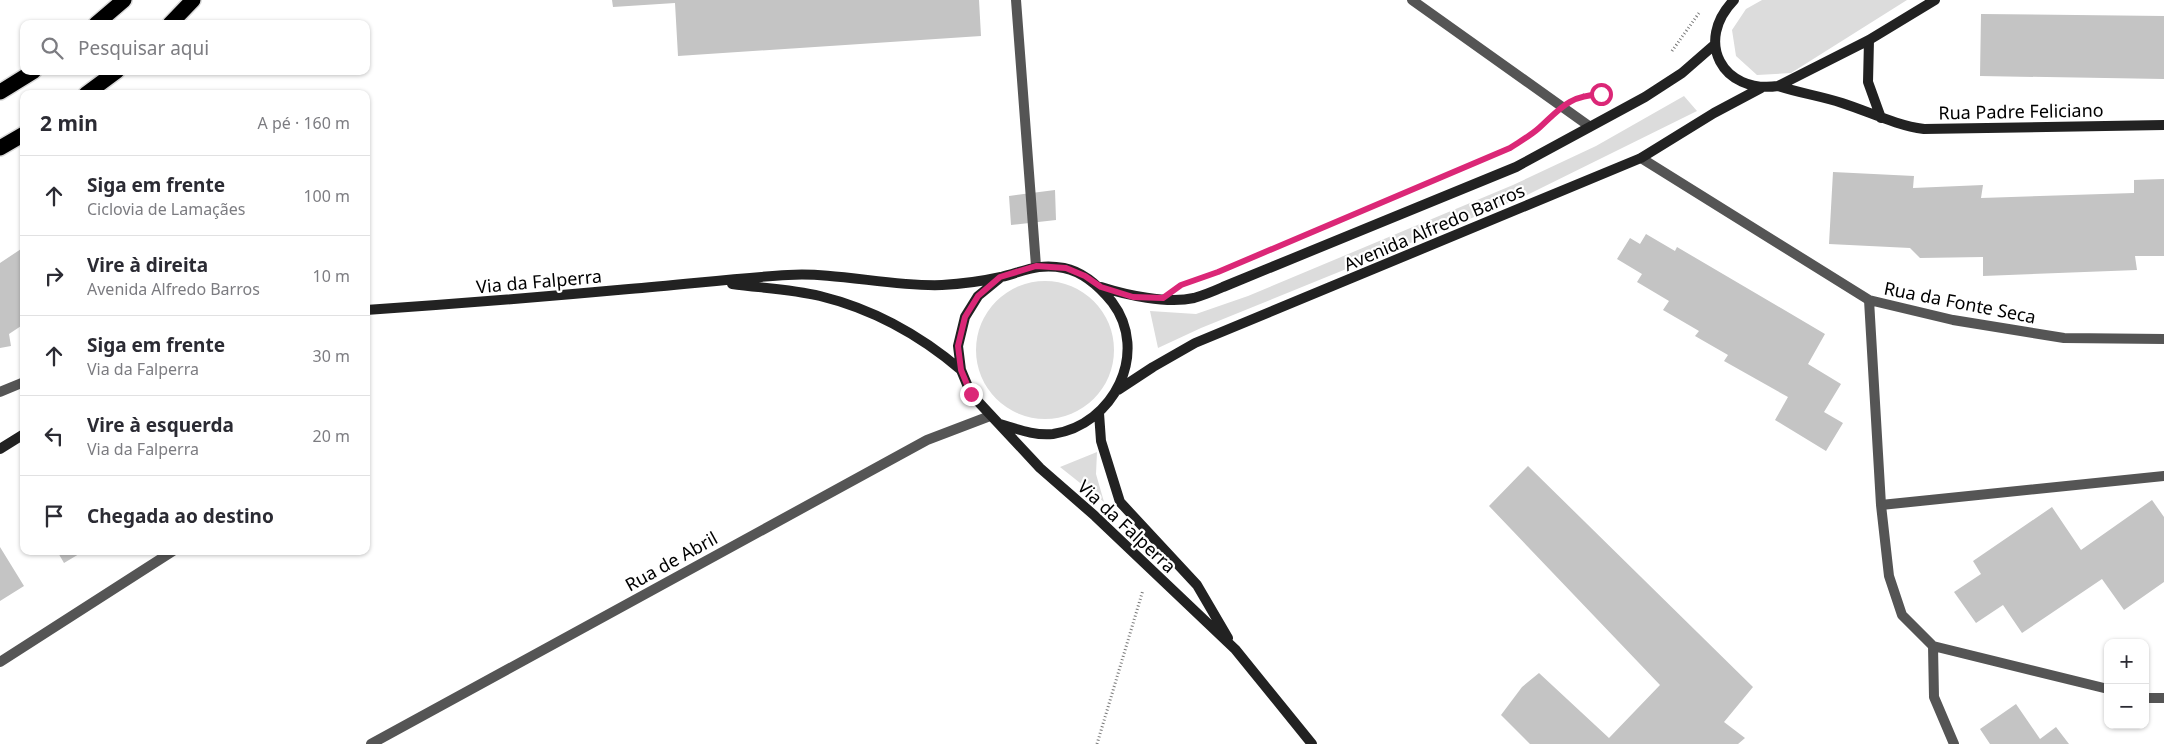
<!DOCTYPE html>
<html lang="pt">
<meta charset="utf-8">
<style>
:root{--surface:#fff;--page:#f2f2f3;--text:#2b2b33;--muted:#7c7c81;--line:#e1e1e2}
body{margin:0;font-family:"Noto Sans",sans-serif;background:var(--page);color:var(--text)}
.controls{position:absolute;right:15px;bottom:15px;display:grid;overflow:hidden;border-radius:10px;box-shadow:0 1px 4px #0004}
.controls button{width:45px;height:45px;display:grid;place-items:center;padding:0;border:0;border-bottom:1px solid var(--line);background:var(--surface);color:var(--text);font:25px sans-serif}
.stop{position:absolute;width:15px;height:15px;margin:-11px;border:4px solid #db2777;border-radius:50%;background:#fff}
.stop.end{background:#db2777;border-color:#fff;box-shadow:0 1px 5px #0008}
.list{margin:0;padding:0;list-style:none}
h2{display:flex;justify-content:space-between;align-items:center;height:65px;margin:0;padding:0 20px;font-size:21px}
h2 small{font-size:16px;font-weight:400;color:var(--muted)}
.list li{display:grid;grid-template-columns:32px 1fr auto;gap:15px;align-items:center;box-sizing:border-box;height:80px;padding:0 20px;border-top:1px solid var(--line)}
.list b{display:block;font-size:19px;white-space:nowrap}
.list p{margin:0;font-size:16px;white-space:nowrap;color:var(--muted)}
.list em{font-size:16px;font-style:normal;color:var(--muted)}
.icon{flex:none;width:28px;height:28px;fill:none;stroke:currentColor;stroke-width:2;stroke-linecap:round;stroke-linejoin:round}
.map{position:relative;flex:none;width:2164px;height:744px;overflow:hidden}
.search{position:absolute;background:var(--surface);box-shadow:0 1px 4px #0004;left:20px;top:20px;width:350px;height:55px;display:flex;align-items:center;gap:12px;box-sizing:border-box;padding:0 18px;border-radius:10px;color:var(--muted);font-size:19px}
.panel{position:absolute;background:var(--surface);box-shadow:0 1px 4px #0004;left:20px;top:90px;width:350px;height:465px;border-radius:10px}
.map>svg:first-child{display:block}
.green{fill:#dcdcdc}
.building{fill:#c4c4c4}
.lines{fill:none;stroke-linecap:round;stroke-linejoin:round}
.highway-casing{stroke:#dbdbdb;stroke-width:18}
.path{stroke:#777;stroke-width:3;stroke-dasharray:1 2.5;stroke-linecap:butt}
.lane{stroke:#555;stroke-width:10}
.street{stroke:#555;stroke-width:10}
.secondary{stroke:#222;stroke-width:10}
.highway{stroke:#000;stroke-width:15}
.route{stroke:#db2777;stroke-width:6}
.labels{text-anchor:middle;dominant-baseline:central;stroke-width:4.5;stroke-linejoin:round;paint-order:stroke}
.street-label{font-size:18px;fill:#000;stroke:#fff}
</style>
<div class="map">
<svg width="2164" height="744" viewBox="0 0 2164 744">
<rect width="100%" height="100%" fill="#fff"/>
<path class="green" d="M 1762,0 L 1907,0 L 1791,73 L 1757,75 L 1736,56 L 1732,30 L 1746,9 Z
M 1684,96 L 1697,111 L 1521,198 L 1201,328 L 1158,348 L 1150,311 L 1196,314 L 1248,296 L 1513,185 L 1596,146 Z
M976 350a69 69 0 1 1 138 0a69 69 0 1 1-138 0Z
M 1097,452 L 1096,474 L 1104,502 L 1060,467 Z"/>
<path class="building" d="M 612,0 L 979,0 L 981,36 L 678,56 L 675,3 L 613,7 Z
M 1981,14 L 2164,16 L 2164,79 L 1980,76 Z
M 1833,172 L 1914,176 L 1913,188 L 1983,185 L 1981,198 L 2134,193 L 2134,180 L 2164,179 L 2164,256 L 2135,256 L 2137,270 L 1983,276 L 1983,257 L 1920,258 L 1910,248 L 1829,244 Z
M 1055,190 L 1056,220 L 1011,225 L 1009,196 Z
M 1646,234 L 1675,251 L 1677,247 L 1825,334 L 1808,364 L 1841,384 L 1824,412 L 1843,423 L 1826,451 L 1775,420 L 1788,397 L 1724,361 L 1728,355 L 1695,336 L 1699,331 L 1663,310 L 1669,301 L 1637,282 L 1642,274 L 1617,259 L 1630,238 L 1640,244 Z
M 24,247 L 24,324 L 9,334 L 11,346 L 0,348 L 0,263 Z
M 1528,466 L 1753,687 L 1724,722 L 1745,738 L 1738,744 L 1530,744 L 1501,715 L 1522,687 L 1539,673 L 1609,738 L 1660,685 L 1489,506 Z
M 2152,500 L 2164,517 L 2164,582 L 2124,610 L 2102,579 L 2022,633 L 2003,605 L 1976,623 L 1954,592 L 1981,574 L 1973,561 L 2052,507 L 2081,550 Z
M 0,547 L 24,586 L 0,601 Z
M 57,551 L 84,551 L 64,563 Z
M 2016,704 L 2040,739 L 2056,727 L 2069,744 L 1990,744 L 1980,729 Z"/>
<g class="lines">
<g class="highway-casing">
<path id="highway" d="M 96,24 L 124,0
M 170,24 L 193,0
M 0,92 L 34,71
M 86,94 L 117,71
M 0,148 L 24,134"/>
</g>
<path class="path" d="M 1672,51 L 1699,13
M 1583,95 L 1605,93
M 1097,744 L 1143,590"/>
<path class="lane" d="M 1016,0 L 1036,266
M 0,392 L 24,382"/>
<path class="street" d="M 1412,0 L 1589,126
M 1641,158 L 1869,300 L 1953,320 L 2064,338 L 2164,339
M 1869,300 L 1881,505 L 1889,576 L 1902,615 L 1933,646 L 2108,689
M 1881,505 L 2164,476
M 1933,646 L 1934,697 L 1954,744
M 0,662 L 173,551
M 2145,698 L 2164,698
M 371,744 L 927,440 L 990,416"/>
<path class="secondary" d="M 1734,0 C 1694,41 1722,94 1778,86 L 1869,40 L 1935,0
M 1869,40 L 1868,82 L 1881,118
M 1778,86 C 1799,93 1821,96 1842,103 C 1870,112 1895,125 1924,129 L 2164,125
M 1000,278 L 978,296 L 965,317 L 958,346 L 961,370 L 971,394 L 1040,468 L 1095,516 L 1235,649 L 1312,744
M 732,284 C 761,288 792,289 820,296 C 873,309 920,335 961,370
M 1101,287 C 1126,295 1167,304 1194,298 C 1204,295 1214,291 1223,287 L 1516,167 L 1645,97 L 1682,73 L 1713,46
M 366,310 C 454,304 542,297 629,289 C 682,285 735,278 788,275 C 839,272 891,287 942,285 C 961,284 983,281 1001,277 C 1025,271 1038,263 1064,268 C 1084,272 1099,286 1112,302 C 1150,352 1114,425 1053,434 C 1035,436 1017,429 1000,424
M 1118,390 L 1153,367 L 1195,343 L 1641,158 L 1714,113 L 1761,88
M 1099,413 L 1101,441 L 1120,502 L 1197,585 L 1228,638
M 0,449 L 24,434"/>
<use href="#highway" class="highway"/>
</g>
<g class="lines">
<path class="route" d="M 971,394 L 961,370 L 958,346 L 965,317 L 978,296 L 1000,277 L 1036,266 L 1066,268 L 1085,276 L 1101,287 L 1133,297 L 1163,298 L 1181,285 L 1218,272 L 1510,148 C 1519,142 1530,136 1539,128 C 1561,108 1568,96 1601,94"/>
</g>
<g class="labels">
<g class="street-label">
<text transform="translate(2021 111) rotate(-1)">Rua Padre Feliciano</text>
<text transform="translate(1434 227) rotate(-23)">Avenida Alfredo Barros</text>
<text transform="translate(539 281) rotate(-5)">Via da Falperra</text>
<text transform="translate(1960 302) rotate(11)">Rua da Fonte Seca</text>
<text transform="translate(1127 526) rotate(43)">Via da Falperra</text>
<text transform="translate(671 561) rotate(-29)">Rua de Abril</text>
</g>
</g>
</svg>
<div class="controls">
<button>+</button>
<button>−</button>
</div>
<div class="stop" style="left:1601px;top:94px"></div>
<div class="stop end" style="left:971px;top:394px"></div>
<div class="search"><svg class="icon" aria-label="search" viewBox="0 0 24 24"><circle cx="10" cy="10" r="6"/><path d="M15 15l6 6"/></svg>Pesquisar aqui</div>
<section class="panel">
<h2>2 min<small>A pé · 160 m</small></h2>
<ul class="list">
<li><svg class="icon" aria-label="ahead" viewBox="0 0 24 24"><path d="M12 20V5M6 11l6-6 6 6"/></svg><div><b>Siga em frente</b><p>Ciclovia de Lamaçães</p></div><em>100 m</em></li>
<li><svg class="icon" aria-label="right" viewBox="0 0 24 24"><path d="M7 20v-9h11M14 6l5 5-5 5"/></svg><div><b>Vire à direita</b><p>Avenida Alfredo Barros</p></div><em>10 m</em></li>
<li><svg class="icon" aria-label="ahead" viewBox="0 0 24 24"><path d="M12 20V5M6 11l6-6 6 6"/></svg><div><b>Siga em frente</b><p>Via da Falperra</p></div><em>30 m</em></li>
<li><svg class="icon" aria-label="left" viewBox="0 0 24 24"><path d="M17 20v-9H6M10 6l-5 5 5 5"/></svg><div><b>Vire à esquerda</b><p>Via da Falperra</p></div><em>20 m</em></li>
<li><svg class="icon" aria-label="arrive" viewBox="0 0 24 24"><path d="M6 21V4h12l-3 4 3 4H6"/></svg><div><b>Chegada ao destino</b></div></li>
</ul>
</section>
</div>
